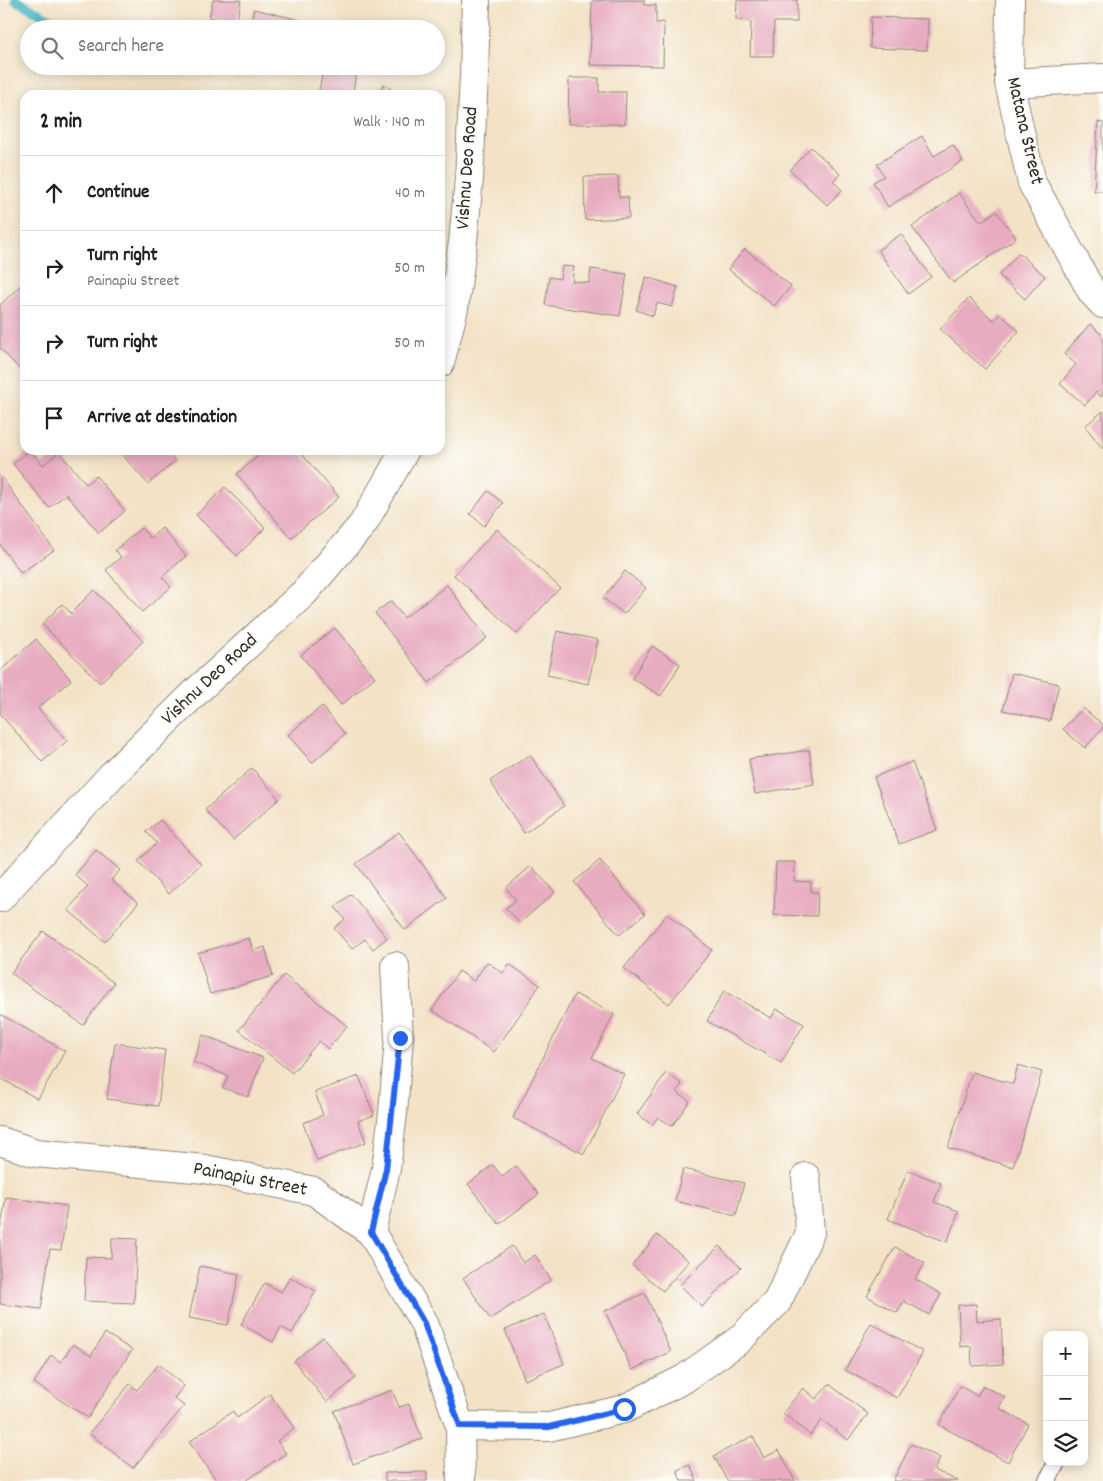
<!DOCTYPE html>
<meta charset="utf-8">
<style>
:root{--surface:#fff;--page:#f2f2f2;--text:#202124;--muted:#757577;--line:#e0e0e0}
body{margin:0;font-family:Dekko,sans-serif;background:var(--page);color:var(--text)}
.controls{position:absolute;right:15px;bottom:15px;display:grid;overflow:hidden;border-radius:10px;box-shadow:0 2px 12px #0003}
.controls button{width:45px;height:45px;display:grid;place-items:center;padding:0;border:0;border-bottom:1px solid var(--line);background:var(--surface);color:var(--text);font:25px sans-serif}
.stop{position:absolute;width:15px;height:15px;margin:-11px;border:4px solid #2563eb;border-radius:50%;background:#fff}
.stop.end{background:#2563eb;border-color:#fff;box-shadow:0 1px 5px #0008}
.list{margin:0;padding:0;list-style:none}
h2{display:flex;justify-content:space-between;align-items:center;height:65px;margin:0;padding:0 20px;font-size:21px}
h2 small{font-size:16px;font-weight:400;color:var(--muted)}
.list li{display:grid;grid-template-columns:32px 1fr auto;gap:15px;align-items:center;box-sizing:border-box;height:75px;padding:0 20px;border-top:1px solid var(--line)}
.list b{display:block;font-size:19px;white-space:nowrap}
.list p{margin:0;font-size:16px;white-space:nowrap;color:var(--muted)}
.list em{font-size:16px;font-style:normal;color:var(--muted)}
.icon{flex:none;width:28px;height:28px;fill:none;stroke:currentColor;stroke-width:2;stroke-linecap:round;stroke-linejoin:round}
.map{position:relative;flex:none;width:1103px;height:1481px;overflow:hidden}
.search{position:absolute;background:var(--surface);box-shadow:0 2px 12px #0003;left:20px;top:20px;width:425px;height:55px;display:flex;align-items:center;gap:12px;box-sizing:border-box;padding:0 18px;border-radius:28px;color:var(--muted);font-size:19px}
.panel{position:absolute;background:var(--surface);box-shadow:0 2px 12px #0003;left:20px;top:90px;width:425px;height:365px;border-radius:15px}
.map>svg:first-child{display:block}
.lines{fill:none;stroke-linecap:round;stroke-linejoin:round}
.stream{stroke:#4ab7c4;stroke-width:9}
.building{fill:#e8acc1}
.service-casing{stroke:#8f8678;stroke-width:19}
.minor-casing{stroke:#8f8678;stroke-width:30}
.tertiary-casing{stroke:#8f8678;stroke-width:30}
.service{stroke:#fff;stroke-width:16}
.minor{stroke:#fff;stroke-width:28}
.tertiary{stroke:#fff;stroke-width:28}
.route{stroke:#2563eb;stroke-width:6}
.labels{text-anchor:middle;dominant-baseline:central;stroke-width:4;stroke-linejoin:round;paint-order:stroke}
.street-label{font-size:20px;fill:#2b2b2b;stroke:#fdfcf7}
</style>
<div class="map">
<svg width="1103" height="1481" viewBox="0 0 1103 1481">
<rect width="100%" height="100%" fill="#fdfcf7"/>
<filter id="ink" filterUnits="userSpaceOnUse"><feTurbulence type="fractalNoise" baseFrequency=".02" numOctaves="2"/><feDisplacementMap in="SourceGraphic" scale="10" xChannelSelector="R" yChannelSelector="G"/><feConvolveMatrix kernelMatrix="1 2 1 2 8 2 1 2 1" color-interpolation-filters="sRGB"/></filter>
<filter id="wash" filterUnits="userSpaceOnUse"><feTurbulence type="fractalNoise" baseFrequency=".0096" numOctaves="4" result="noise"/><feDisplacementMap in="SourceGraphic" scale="20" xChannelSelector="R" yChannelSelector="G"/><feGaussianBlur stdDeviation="1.12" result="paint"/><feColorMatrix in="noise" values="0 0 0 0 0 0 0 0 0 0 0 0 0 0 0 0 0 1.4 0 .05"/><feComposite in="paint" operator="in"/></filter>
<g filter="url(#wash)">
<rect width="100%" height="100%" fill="#f3e2c6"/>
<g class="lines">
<path class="stream" d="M 15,0 L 69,29"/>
</g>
<g id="blocks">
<path class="building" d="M 213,0 L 241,0 L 236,24 L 209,17 Z
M 606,0 L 644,0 L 644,5 L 656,5 L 656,23 L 664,22 L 663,66 L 590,65 L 592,1 Z
M 737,0 L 797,0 L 797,22 L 774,22 L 773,56 L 750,56 L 751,21 L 736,20 Z
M 254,9 L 304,21 L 302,29 L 249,29 Z
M 871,17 L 928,19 L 927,50 L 870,48 Z
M 324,66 L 358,66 L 352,95 L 318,95 Z
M 569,78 L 599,78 L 599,92 L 626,92 L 625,124 L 568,124 Z
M 384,84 L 399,95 L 376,95 Z
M 1098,122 L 1103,123 L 1103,191 L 1094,191 Z
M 922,136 L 934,156 L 953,145 L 963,161 L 888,207 L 873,182 L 884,176 L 877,164 Z
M 811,147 L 840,174 L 833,181 L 842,190 L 827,205 L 790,170 Z
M 618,176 L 619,197 L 628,197 L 629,218 L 585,220 L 584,177 Z
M 959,193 L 981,222 L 996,211 L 1016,238 L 953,283 L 912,227 Z
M 901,234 L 931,277 L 908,294 L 878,250 Z
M 745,249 L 791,286 L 774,306 L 728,269 Z
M 1019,253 L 1045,276 L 1025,299 L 999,275 Z
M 562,266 L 574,267 L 572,281 L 589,283 L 591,269 L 627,274 L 620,316 L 545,305 L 549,277 L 560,279 Z
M 646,277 L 678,287 L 672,307 L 657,303 L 653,316 L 636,310 Z
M 25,281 L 25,375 L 0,348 L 0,305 Z
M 969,298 L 994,321 L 1000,314 L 1019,331 L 985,369 L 940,329 Z
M 1090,324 L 1103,336 L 1103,394 L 1101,397 L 1096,392 L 1085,405 L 1060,384 L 1076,364 L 1064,354 Z
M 1103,411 L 1103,449 L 1085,426 Z
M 30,450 L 43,465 L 59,452 L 86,484 L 96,476 L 125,511 L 99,533 L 66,494 L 49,508 L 13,464 Z
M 118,450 L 165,450 L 175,461 L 148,484 Z
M 265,450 L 301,450 L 299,451 L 339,497 L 291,538 L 237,474 Z
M 2,478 L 54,550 L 21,573 L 0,545 L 0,479 Z
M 225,487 L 265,528 L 237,556 L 196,515 Z
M 488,491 L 503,503 L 484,526 L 470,514 Z
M 141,528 L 150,538 L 162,528 L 186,556 L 162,577 L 171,587 L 142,612 L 106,570 L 121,557 L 115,550 Z
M 497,529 L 560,588 L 517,634 L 454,575 Z
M 625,571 L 646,588 L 624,614 L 603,598 Z
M 447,585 L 487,638 L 429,683 L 375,613 L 391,601 L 404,618 Z
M 94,590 L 143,641 L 100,683 L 42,624 L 62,604 L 71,613 Z
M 335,628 L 375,677 L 341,705 L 301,655 Z
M 557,631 L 598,640 L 588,684 L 547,675 Z
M 36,639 L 71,680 L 38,708 L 67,741 L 42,762 L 0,714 L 0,671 Z
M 652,646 L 680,664 L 661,696 L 632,678 Z
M 1012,673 L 1059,684 L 1050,721 L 1003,710 Z
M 322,706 L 345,734 L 312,763 L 288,735 Z
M 1083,708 L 1103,725 L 1103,728 L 1085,748 L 1063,729 Z
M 809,750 L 814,784 L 755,794 L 749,759 Z
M 530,755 L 564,806 L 524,833 L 490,781 Z
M 912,762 L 937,830 L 899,844 L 874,777 Z
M 252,768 L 279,799 L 233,840 L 205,810 Z
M 160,820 L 201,864 L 169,894 L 138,861 L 157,843 L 146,832 Z
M 399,832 L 447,898 L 405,930 L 356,864 Z
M 96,850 L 120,870 L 111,880 L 138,903 L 105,942 L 68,910 L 88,886 L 75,875 Z
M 600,860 L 645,914 L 619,935 L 574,882 Z
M 776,862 L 795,862 L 794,881 L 811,882 L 811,892 L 818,892 L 817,916 L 774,915 Z
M 531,866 L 555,892 L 520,923 L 506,908 L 516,900 L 506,888 Z
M 351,894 L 387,938 L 373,949 L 365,939 L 352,949 L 334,928 L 345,919 L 335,907 Z
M 667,914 L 712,950 L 669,1004 L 624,968 Z
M 43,931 L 114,983 L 83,1025 L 11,973 Z
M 249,938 L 253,951 L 265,947 L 273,976 L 210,994 L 198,953 Z
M 487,962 L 503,973 L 509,964 L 540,985 L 494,1052 L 432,1010 L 459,971 L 474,981 Z
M 284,975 L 347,1026 L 328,1049 L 319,1041 L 292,1073 L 239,1030 Z
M 724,991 L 771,1018 L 777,1009 L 804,1024 L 781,1063 L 707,1021 Z
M 575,994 L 614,1014 L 592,1058 L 624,1074 L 584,1154 L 513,1118 Z
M 0,1014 L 65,1051 L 38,1099 L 0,1078 Z
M 203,1035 L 263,1058 L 248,1097 L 223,1088 L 228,1076 L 193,1062 Z
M 115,1043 L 165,1050 L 158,1106 L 107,1099 Z
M 1018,1065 L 1042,1072 L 1013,1167 L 948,1148 L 972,1072 L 1013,1084 Z
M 666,1073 L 682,1084 L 676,1092 L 690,1101 L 672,1126 L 658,1117 L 652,1125 L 637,1114 Z
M 359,1076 L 374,1115 L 358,1121 L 366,1142 L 317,1161 L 303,1123 L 323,1115 L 315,1092 Z
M 493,1165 L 502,1177 L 516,1166 L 539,1194 L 499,1224 L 468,1184 Z
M 683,1169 L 744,1183 L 736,1216 L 675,1201 Z
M 908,1170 L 941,1183 L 934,1202 L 959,1211 L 947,1242 L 888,1219 Z
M 6,1197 L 67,1206 L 61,1250 L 50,1249 L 41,1309 L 0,1304 L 0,1227 L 1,1227 Z
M 657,1235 L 689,1261 L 663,1291 L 632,1265 Z
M 112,1238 L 137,1239 L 134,1303 L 84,1301 L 86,1257 L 111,1258 Z
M 512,1246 L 523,1263 L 535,1255 L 551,1280 L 490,1319 L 463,1278 Z
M 719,1246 L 741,1268 L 702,1307 L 680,1285 Z
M 895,1247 L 925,1263 L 915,1279 L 941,1294 L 929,1315 L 904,1301 L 897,1313 L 867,1296 Z
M 200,1266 L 239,1274 L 228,1325 L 189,1318 Z
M 290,1277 L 316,1291 L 292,1333 L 281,1327 L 273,1342 L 241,1324 L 265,1283 L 281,1292 Z
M 645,1293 L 671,1352 L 632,1370 L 605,1311 Z
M 976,1304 L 977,1321 L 1001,1319 L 1003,1364 L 972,1366 L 971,1346 L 960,1347 L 958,1305 Z
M 544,1314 L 564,1364 L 525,1380 L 505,1330 Z
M 871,1323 L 923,1352 L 897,1398 L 845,1370 Z
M 105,1333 L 132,1350 L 88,1418 L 34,1383 L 51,1355 L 61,1362 L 73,1344 L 91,1356 Z
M 323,1337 L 356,1378 L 327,1402 L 294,1361 Z
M 159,1364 L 184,1386 L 174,1398 L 184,1406 L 133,1468 L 89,1433 L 130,1384 L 137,1390 Z
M 829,1384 L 868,1414 L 848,1440 L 822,1420 L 810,1435 L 783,1413 L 803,1388 L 816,1399 Z
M 960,1386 L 977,1396 L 983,1386 L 1005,1397 L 999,1408 L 1028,1424 L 1008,1462 L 939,1425 Z
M 392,1390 L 399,1407 L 409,1404 L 422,1439 L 353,1464 L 334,1411 Z
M 270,1394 L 294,1428 L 277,1441 L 286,1453 L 246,1481 L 217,1481 L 189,1442 L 233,1411 L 237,1418 Z
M 753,1436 L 764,1458 L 779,1450 L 795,1481 L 727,1481 L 714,1456 Z
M 911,1444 L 940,1458 L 934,1470 L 958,1481 L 893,1481 Z
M 690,1465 L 697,1481 L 681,1481 L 677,1470 Z
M 427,1472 L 427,1481 L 385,1481 L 385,1473 Z"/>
</g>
</g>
<g filter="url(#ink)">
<use href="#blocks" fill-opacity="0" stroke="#8f8678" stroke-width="1"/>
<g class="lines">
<g class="service-casing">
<path id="service" d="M 1047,1481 L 1057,1462"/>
</g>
<g class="minor-casing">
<path id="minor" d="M 1010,0 L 1009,83 L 1032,183 L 1092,292 L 1103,304
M 1009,83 L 1103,78
M 0,1141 L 36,1153 L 205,1169 L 314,1191 L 371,1232 L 424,1323 L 460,1426 L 461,1481
M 371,1232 L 386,1169 L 393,1113 L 399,1038 L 395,966
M 460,1426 L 549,1427 L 624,1409 L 684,1379 L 739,1340 L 777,1302 L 810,1233 L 806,1177"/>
</g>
<g class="tertiary-casing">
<path id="tertiary" d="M 440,363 L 454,308 L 463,241 L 469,179 L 474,76 L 476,0
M 0,898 L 111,776 L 199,689 L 304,593 L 363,524 L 405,450"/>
</g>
<use href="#service" class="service"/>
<use href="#minor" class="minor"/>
<use href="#tertiary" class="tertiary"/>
</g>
</g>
<g class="lines" filter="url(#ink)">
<path class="route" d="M 400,1038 L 386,1169 L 371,1232 L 424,1323 L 460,1426 L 549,1427 L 624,1409"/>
</g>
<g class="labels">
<g class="street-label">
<text transform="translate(1024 131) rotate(77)">Matana Street</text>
<text transform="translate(468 168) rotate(-86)">Vishnu Deo Road</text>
<text transform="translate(210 680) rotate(-43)">Vishnu Deo Road</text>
<text transform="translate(250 1180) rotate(11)">Painapiu Street</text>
</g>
</g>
</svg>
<div class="controls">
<button>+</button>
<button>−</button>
<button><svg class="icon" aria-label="layers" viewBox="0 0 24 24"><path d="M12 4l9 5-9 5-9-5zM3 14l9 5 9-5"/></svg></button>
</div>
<div class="stop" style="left:624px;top:1409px"></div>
<div class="stop end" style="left:400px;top:1038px"></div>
<div class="search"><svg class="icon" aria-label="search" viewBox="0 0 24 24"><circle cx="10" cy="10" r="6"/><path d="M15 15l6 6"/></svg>Search here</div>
<section class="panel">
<h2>2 min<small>Walk · 140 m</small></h2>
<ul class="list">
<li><svg class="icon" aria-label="ahead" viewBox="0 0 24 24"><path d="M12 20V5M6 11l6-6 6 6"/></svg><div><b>Continue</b></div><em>40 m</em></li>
<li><svg class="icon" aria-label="right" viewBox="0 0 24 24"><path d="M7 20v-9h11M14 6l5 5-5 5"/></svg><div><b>Turn right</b><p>Painapiu Street</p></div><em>50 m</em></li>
<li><svg class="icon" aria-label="right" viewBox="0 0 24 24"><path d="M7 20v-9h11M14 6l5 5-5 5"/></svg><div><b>Turn right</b></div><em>50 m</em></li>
<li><svg class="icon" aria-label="arrive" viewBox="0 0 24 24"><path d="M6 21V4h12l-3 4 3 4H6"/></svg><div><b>Arrive at destination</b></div></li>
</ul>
</section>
</div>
